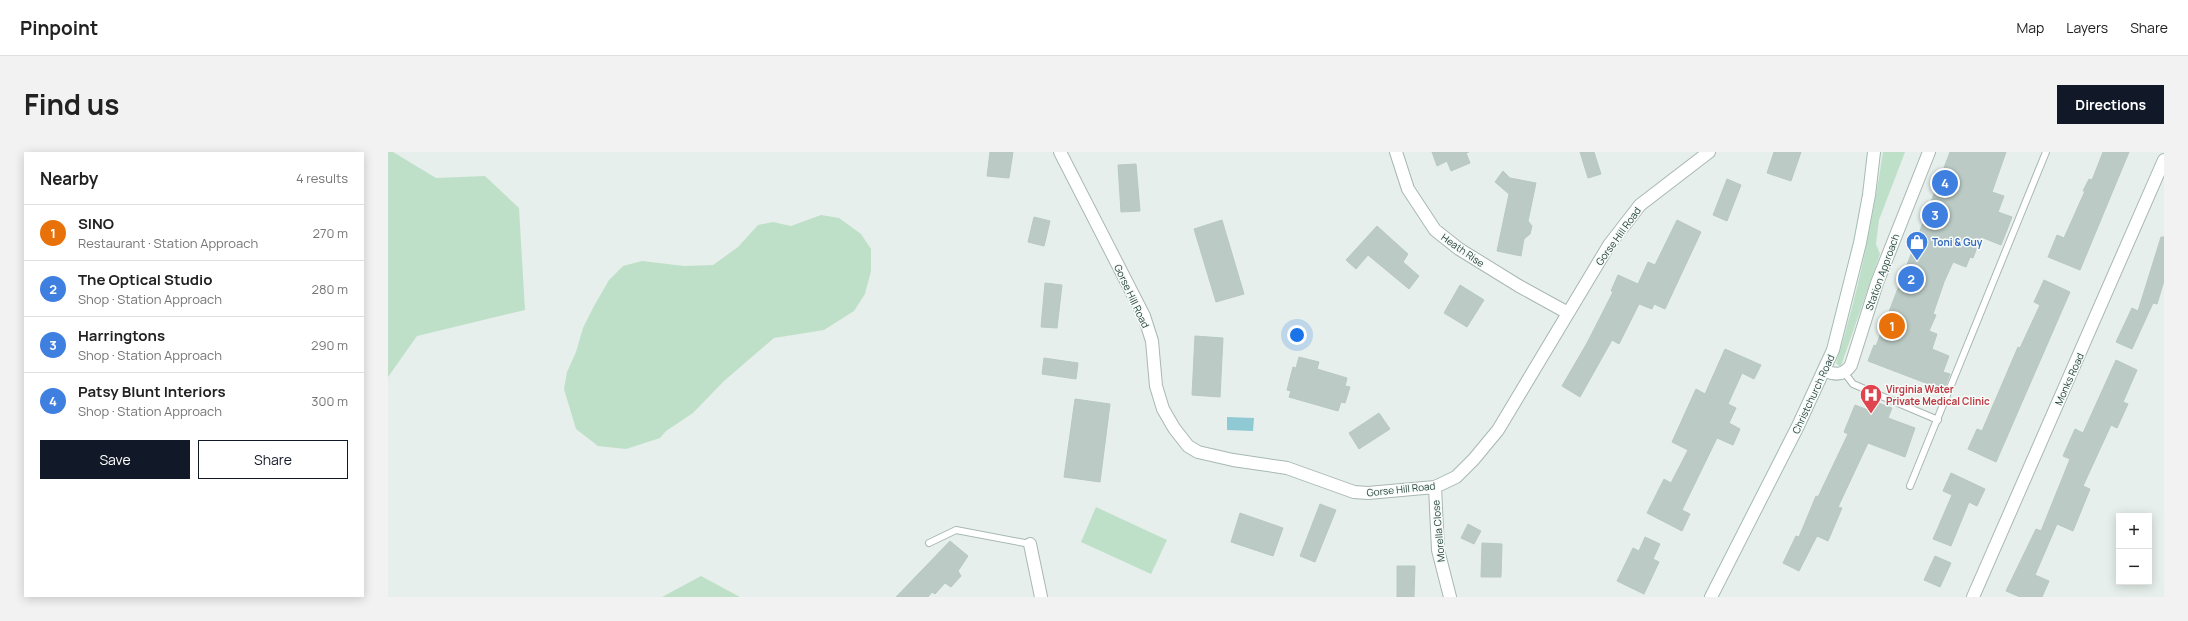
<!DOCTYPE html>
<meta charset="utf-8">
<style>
:root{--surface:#fff;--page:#f2f2f2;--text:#222;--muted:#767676;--line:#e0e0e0;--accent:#111827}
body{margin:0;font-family:Manrope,sans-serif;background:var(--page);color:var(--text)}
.controls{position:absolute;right:12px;bottom:12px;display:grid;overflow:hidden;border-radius:0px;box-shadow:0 2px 10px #0003}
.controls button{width:36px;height:36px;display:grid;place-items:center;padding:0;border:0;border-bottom:1px solid var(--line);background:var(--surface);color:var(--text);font:20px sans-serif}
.you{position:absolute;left:909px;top:183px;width:14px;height:14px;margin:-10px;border:3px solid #fff;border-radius:50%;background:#1a73e8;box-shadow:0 0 0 6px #1a73e833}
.badge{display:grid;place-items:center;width:26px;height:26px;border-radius:50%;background:var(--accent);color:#fff;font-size:13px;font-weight:700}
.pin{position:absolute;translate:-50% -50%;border:2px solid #fff;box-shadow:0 1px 4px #0006}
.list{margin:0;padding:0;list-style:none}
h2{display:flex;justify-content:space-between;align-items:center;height:52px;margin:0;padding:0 16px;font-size:17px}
h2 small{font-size:13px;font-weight:400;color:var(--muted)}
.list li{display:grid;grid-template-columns:26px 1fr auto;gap:12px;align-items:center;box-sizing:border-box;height:56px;padding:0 16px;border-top:1px solid var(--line)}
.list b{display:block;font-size:15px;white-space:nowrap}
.list p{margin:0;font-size:13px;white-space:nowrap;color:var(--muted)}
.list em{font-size:13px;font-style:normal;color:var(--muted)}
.actions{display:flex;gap:8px;padding:12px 16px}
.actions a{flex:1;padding:9px 0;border:1px solid var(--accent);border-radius:0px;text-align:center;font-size:14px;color:var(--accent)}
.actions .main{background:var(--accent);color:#fff}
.map{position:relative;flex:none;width:1776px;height:445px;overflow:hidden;border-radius:0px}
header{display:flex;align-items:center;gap:24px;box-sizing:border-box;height:56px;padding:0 20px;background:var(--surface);border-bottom:1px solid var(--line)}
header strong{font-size:19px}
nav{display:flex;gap:22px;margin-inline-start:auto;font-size:14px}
.intro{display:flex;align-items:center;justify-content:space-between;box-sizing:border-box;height:96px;padding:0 24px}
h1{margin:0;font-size:28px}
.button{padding:10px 18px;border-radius:0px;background:var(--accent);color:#fff;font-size:14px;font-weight:700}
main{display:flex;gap:24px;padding:0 24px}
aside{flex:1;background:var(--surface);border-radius:0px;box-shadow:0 2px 10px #0003}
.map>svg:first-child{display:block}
.green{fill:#bfe0c8}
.water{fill:#8ec9d4}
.building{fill:#bbcac4;stroke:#b8c9c2}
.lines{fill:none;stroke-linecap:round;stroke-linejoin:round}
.lane-casing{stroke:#a8b8b2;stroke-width:8}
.street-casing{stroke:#a8b8b2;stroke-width:14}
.secondary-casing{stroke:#a4bbb3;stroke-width:14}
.lane{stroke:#fff;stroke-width:6}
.street{stroke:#fff;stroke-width:12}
.secondary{stroke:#fff;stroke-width:12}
.labels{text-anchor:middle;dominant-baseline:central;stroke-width:3;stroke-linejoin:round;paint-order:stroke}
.street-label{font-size:10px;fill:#24423a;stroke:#f7fbf9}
.shop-label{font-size:10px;font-weight:bold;fill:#366cbe;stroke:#f7fbf9;text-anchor:start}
.health-label{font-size:10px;font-weight:bold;fill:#be3a42;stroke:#f7fbf9;text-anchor:start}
</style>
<header>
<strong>Pinpoint</strong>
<nav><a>Map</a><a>Layers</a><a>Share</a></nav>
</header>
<div class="intro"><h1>Find us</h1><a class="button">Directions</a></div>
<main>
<aside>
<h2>Nearby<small>4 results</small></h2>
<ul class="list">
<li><span class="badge" style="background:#e8710a">1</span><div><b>SINO</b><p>Restaurant · Station Approach</p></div><em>270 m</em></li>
<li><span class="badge" style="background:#3f7fe0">2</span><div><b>The Optical Studio</b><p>Shop · Station Approach</p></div><em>280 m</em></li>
<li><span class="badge" style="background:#3f7fe0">3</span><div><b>Harringtons</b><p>Shop · Station Approach</p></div><em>290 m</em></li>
<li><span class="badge" style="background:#3f7fe0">4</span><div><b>Patsy Blunt Interiors</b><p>Shop · Station Approach</p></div><em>300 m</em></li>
</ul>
<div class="actions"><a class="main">Save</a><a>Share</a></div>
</aside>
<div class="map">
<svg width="1776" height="445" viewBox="0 0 1776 445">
<rect width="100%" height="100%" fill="#e6efeb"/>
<path class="green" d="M 0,0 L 5,0 L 48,26 L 97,24 L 131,56 L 137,158 L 29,184 L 0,225 Z
M 1495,0 L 1517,0 L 1491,68 L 1488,92 L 1492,102 L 1453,214 L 1451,214 L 1448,211 C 1470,142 1484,72 1495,0 Z
M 433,63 L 451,66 L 473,82 L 483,97 L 483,119 L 477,142 L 466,159 L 436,178 L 386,186 L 336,229 L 305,261 L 278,279 L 272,286 L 238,297 L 210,294 L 188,277 L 176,237 L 179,220 L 188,200 L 195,176 L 206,154 L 221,128 L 235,114 L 254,109 L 296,114 L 325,113 L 350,95 L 370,73 L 385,70 L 403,74 Z
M 708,355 L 779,388 L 763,422 L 693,390 Z
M 313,424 L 352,445 L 274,445 Z"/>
<path class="water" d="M 839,265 L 866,266 L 865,279 L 839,278 Z"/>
<path class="building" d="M 602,0 L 625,0 L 621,26 L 599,24 Z
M 1044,0 L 1081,0 L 1078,1 L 1082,11 L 1063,19 L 1059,9 L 1049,14 Z
M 1192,0 L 1206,0 L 1213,22 L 1200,26 Z
M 1386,0 L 1413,0 L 1403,29 L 1379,21 Z
M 1562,0 L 1618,0 L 1604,40 L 1616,44 L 1610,60 L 1624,65 L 1613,93 L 1593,85 L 1585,106 L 1582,105 L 1578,115 L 1565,110 L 1556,130 L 1545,162 L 1548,163 L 1541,179 L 1549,182 L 1544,197 L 1561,204 L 1555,220 L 1562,222 L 1556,238 L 1480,209 L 1486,193 L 1488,194 Z
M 1715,0 L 1741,0 L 1692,118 L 1660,105 L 1669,83 L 1676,86 L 1697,39 L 1695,39 L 1701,27 L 1704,28 Z
M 748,12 L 752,59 L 733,60 L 730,13 Z
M 1115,19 L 1122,26 L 1148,31 L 1140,69 L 1144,74 L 1142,82 L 1136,87 L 1133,104 L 1109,99 L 1121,42 L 1107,30 Z
M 1339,27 L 1353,33 L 1339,69 L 1325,63 Z
M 646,65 L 662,69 L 656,94 L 640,90 Z
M 834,68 L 856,142 L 828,150 L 806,77 Z
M 1289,68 L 1313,80 L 1277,157 L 1266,152 L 1264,157 L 1251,152 L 1231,192 L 1224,188 L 1192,245 L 1174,234 L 1199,191 L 1225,140 L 1223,139 L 1230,123 L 1250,132 L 1260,110 L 1267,113 Z
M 989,74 L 1020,102 L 1015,110 L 1031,124 L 1021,137 L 980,103 L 968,117 L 958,108 Z
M 1773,85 L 1776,85 L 1776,129 L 1769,152 L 1765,151 L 1744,197 L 1728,190 L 1744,156 L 1750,159 Z
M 1656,128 L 1682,140 L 1608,310 L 1580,297 L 1589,277 L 1594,279 L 1630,195 L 1632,196 L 1652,153 L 1646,150 Z
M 657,131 L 674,133 L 669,176 L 653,175 Z
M 1072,133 L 1096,148 L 1079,175 L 1056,161 Z
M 807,184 L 835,186 L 832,245 L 804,243 Z
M 1337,197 L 1373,213 L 1366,227 L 1354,221 L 1340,252 L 1348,256 L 1341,271 L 1352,277 L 1345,293 L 1329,286 L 1294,358 L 1302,362 L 1294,379 L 1259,361 L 1276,327 L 1283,331 L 1300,298 L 1284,290 L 1308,237 L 1317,242 Z
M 911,205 L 931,210 L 929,217 L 959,226 L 957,234 L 962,235 L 957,251 L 953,250 L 950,259 L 901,245 L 903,239 L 899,238 L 905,215 L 908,216 Z
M 656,206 L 690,211 L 688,227 L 654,222 Z
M 1728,208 L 1749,218 L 1735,250 L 1740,252 L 1729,276 L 1723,273 L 1695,334 L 1702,337 L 1685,379 L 1669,372 L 1647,423 L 1661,429 L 1654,445 L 1632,445 L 1618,439 L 1648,377 L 1653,379 L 1682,307 L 1675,304 L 1687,277 L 1695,281 Z
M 687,247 L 722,252 L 712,330 L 676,325 Z
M 1485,249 L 1504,256 L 1500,266 L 1527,276 L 1517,305 L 1480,291 L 1450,355 L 1454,356 L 1440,389 L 1429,384 L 1411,419 L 1395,411 L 1408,384 L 1411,385 L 1428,344 L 1430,345 L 1460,282 L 1456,280 L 1467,253 L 1480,258 Z
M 991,261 L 1002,277 L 971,297 L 961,281 Z
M 1563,321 L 1597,337 L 1589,354 L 1581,350 L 1563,394 L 1545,387 L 1564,343 L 1555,339 Z
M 932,352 L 948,358 L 927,410 L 912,404 Z
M 852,361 L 895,376 L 885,404 L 843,390 Z
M 1080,372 L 1093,379 L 1086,392 L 1073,386 Z
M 1257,385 L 1272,392 L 1265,407 L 1271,410 L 1256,442 L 1229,429 L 1245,396 L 1251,399 Z
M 562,389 L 580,404 L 570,419 L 573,424 L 563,435 L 557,431 L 547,442 L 544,440 L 540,445 L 508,445 Z
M 1094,391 L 1114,392 L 1113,425 L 1093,425 Z
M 1547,404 L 1563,411 L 1552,435 L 1536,428 Z
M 1009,414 L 1027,414 L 1026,445 L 1009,445 Z"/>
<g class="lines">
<g class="lane-casing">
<path id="lane" d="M 1456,220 L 1465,232 L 1550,268
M 1522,334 L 1658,0
M 541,391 L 568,378 L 642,392"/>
</g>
<g class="street-casing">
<path id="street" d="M 672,0 L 756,164 L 764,189 L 768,234 L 775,257 L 786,276 L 800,294 L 810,300 L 845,308 L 899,316 L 966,340 L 980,341 L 1047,335 L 1068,325 L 1086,307 L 1110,278 L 1221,93 L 1252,53 L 1321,0
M 1008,0 L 1020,37 L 1047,78 L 1071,97 L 1131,134 L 1180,161
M 1437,219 C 1447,223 1456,224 1463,213 L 1489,131 L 1541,0
M 1047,335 L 1050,398 L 1062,445
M 642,392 L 653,445
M 1585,445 L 1776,8"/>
</g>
<g class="secondary-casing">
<path id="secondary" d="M 1323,445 L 1410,274 L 1445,198 L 1472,91 L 1481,43 L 1486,0"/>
</g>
<use href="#lane" class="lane"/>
<use href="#street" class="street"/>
<use href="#secondary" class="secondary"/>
</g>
<defs>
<g id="shop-pin" transform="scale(1.15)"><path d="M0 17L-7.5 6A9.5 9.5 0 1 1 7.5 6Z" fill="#3f7fe0" stroke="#f7fbf9"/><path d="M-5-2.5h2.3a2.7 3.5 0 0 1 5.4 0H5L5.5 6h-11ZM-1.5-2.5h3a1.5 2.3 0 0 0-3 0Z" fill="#fff"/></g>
<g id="hospital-pin" transform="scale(1.15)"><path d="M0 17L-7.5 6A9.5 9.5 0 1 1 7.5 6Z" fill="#e0444e" stroke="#f7fbf9"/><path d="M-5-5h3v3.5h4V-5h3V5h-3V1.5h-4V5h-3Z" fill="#fff"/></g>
</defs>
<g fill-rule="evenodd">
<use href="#shop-pin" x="1529" y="90"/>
<use href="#hospital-pin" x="1483" y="243"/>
</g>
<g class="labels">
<g class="street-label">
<text transform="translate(1230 84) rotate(-54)">Gorse Hill Road</text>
<text transform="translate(1075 98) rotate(35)">Heath Rise</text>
<text transform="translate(1494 120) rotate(-70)">Station Approach</text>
<text transform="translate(744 144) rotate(65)">Gorse Hill Road</text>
<text transform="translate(1681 227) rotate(-66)">Monks Road</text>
<text transform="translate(1425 242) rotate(-65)">Christchurch Road</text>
<text transform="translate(1013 337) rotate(-6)">Gorse Hill Road</text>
<text transform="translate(1050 379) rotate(-95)">Morella Close</text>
</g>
<g class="shop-label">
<text x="1544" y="90">Toni &amp; Guy</text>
</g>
<g class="health-label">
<text x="1498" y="237">Virginia Water<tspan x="1498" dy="12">Private Medical Clinic</tspan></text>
</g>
</g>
</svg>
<div class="controls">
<button>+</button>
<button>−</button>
</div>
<div class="you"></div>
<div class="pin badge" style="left:1504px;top:174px;background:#e8710a">1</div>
<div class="pin badge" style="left:1523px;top:127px;background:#3f7fe0">2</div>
<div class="pin badge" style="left:1547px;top:63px;background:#3f7fe0">3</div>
<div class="pin badge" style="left:1557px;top:31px;background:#3f7fe0">4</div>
</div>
</main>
